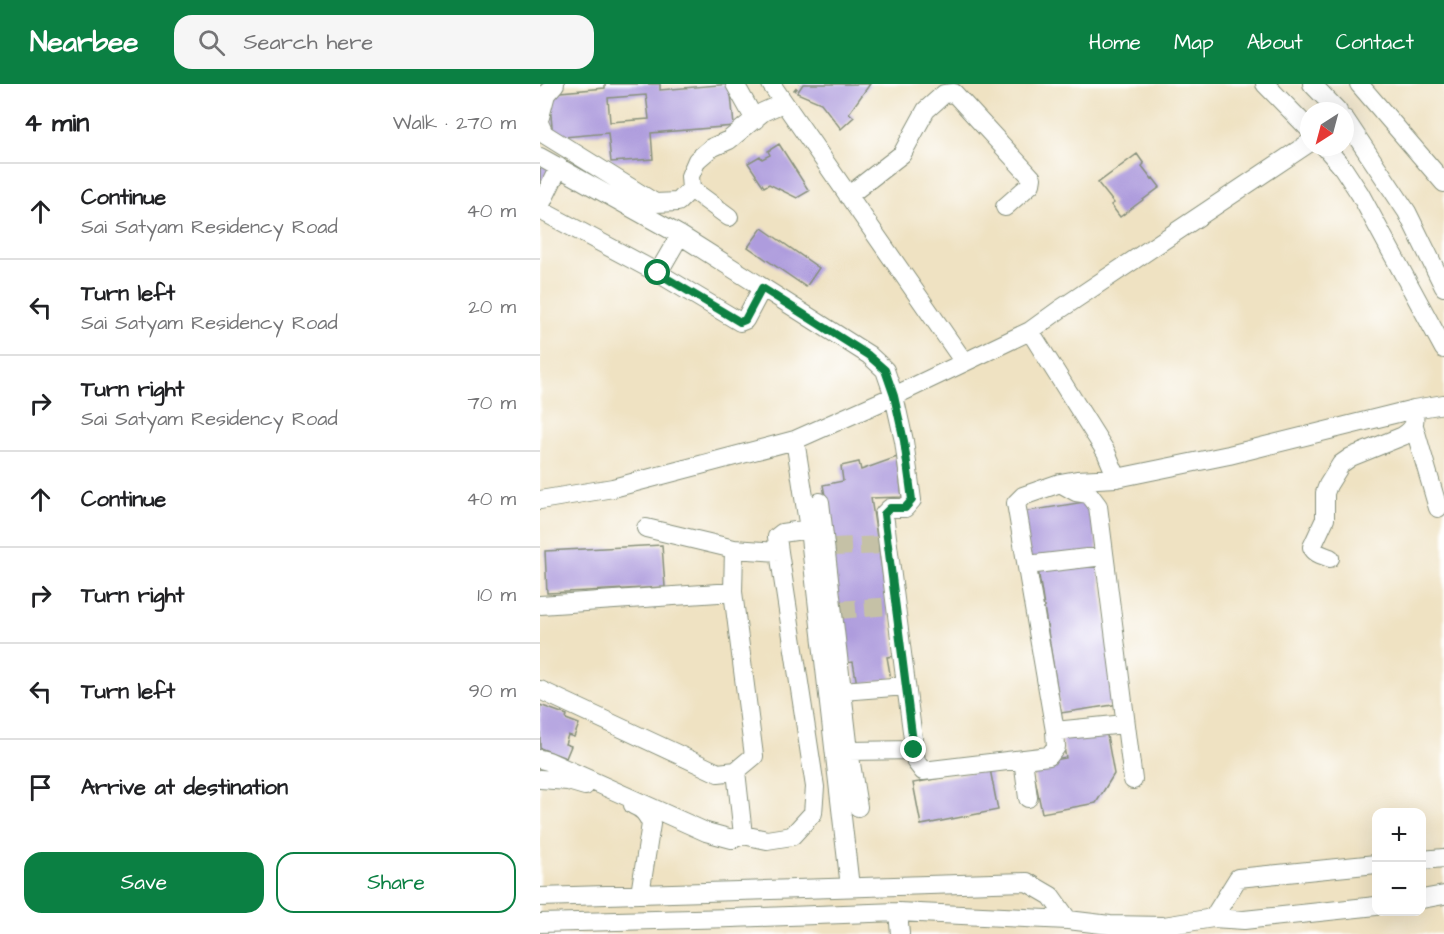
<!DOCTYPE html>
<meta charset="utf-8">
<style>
:root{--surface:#fff;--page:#f6f6f6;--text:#202124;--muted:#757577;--line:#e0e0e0;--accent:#0b8043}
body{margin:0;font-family:"Architects Daughter",sans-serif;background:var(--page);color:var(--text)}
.controls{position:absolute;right:18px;bottom:18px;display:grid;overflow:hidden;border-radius:12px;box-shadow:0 6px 24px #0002}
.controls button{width:54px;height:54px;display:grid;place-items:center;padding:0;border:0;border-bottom:2px solid var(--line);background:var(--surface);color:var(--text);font:30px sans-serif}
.compass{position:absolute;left:760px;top:18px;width:54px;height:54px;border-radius:50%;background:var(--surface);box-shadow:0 6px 24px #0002;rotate:216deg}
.stop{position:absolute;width:18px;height:18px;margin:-14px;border:4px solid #0b8043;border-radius:50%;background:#fff}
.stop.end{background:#0b8043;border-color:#fff;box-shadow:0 2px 6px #0008}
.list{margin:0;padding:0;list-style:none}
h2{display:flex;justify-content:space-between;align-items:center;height:78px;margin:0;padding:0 24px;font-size:26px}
h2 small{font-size:20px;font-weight:400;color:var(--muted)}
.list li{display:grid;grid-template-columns:39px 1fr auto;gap:18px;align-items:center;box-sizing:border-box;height:96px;padding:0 24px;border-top:2px solid var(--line)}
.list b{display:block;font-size:22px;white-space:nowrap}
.list p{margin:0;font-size:20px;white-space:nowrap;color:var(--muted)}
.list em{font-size:20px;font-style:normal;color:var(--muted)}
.actions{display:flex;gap:12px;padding:18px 24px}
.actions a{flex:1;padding:14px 0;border:2px solid var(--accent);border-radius:18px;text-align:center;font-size:21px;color:var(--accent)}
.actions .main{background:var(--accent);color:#fff}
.icon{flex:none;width:33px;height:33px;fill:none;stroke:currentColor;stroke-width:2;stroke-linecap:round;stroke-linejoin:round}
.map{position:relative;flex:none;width:904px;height:850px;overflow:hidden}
header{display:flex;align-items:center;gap:36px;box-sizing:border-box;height:84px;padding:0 30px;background:var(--accent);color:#fff}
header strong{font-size:28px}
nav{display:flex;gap:33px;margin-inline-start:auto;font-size:21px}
.search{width:420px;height:54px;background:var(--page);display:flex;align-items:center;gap:15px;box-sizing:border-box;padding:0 21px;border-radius:18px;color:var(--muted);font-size:22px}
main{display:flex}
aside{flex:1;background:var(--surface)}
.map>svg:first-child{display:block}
.building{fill:#ae9cdd;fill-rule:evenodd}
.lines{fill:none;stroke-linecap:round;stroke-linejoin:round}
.minor-tunnel{stroke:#c5c1a6;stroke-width:18;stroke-dasharray:18 9;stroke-linecap:butt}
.minor-casing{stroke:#87907b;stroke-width:20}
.path{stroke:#87907b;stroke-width:3;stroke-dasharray:4.5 4.5;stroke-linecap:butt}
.minor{stroke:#fff;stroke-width:18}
.route{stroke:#0b8043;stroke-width:8}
</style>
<header>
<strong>Nearbee</strong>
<div class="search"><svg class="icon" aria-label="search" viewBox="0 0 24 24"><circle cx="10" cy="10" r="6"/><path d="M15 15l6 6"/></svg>Search here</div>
<nav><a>Home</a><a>Map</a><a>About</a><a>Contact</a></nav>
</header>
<main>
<aside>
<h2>4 min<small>Walk · 270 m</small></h2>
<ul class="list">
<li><svg class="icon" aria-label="ahead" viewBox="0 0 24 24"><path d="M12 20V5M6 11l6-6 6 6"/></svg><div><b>Continue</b><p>Sai Satyam Residency Road</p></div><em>40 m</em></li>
<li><svg class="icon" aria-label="left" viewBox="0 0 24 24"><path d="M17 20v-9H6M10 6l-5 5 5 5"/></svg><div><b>Turn left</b><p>Sai Satyam Residency Road</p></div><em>20 m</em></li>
<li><svg class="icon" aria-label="right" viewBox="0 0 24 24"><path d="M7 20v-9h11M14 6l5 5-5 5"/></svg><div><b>Turn right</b><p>Sai Satyam Residency Road</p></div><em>70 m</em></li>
<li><svg class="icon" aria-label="ahead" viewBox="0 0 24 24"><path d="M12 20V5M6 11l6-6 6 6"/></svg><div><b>Continue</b></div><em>40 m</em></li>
<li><svg class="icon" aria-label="right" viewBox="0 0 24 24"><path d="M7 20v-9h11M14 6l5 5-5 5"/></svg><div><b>Turn right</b></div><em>10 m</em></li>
<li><svg class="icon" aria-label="left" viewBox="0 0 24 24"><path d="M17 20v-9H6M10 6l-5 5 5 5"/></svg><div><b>Turn left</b></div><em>90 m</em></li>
<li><svg class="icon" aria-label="arrive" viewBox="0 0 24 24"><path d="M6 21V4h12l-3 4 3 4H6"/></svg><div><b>Arrive at destination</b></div></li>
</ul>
<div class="actions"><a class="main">Save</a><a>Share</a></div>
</aside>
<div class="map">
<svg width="904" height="850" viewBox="0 0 904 850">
<rect width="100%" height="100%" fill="#fff"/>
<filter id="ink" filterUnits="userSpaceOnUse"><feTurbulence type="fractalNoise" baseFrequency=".0167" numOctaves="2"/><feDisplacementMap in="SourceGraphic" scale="12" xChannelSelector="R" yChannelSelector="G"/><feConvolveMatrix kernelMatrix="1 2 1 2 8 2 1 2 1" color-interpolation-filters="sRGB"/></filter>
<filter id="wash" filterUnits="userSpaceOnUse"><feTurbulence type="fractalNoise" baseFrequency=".008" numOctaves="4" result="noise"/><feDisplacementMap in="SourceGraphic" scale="24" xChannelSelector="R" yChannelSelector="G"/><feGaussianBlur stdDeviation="1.35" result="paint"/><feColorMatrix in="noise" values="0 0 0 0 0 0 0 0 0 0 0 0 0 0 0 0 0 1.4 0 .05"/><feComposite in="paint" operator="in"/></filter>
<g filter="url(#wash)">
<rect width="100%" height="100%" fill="#efe2c2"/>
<g id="blocks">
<path class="building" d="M 65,0 L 120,0 L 120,6 L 190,0 L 194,42 L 111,49 L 113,75 L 71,78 L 68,49 L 13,54 L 9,9 L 65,4 ZM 106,11 L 109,35 L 70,38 L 68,14 Z
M 263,0 L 330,0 L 309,29 L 314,33 L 301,45 L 281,19 L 257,9 Z
M 239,60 L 269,107 L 257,114 L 229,100 L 224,103 L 208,79 L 220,72 L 222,75 L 230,71 L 228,67 Z
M 597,70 L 604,80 L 602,82 L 612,95 L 613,94 L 620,103 L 580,133 L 571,121 L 574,119 L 558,99 Z
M 0,76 L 11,82 L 0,103 Z
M 222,144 L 279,184 L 266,203 L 208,163 Z
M 357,373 L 362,413 L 331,414 L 355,572 L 347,573 L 351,595 L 317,601 L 313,578 L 306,579 L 292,470 L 296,470 L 283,401 L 303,397 L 301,382 L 319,378 L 321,386 Z
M 550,417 L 558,467 L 490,478 L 482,428 Z
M 122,461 L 125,503 L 7,509 L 5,467 Z
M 557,476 L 579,620 L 521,629 L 498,485 Z
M 0,621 L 27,631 L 26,635 L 39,640 L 34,653 L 28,651 L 25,660 L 31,662 L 26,674 L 0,664 Z
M 566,646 L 574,690 L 556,719 L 502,729 L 492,680 L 526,674 L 522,654 Z
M 450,685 L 458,726 L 381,741 L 373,699 Z"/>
</g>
</g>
<g filter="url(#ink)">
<use href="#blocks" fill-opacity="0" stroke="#87907b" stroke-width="1.5"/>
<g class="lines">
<path class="minor-tunnel" d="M 293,463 L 342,461
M 298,526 L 351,522"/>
<g class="minor-casing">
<path id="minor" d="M 195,0 L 215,36
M 231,0 L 424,278
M 725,0 L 769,45
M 772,0 L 798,27
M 819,0 L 904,99
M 0,33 L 6,10 L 15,0
M 805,35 L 867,128 L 904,203
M 0,41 L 4,50 L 115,119 L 138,118 L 151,105 L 150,92 L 157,76 L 171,64 L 189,56 L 223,28 L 243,19
M 785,63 L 803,84 L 820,110 L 904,265
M 0,73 L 140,151 L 329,271 L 345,286 L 354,312 L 364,357 L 372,416 L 365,424 L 350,424 L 344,430 L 376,678 L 383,687 L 509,672 L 516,663 L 515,647 L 476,419 L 483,412 L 520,399 L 537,396 L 577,394 L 689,371 L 874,325 L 904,320
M 151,105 L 189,133
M 308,112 L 362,70 L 386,26 L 404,10 L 414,9 L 492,94 L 491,100 L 465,123
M 0,122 L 19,83
M 0,126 L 118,189 L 200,238 L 205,236 L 222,204
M 118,189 L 140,151
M 490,247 L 566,368 L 577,394
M 874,342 L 898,424
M 255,356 L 269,445 L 310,803
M 520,399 L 536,408 L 549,410 L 558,422 L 593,696
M 0,416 L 73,404 L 255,356 L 354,312 L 490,247 L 519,226 L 769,59
M 280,418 L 309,667 L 318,723
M 106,444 L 194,465
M 790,474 C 783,471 775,470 772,463 L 785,435 L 785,409 L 788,401 L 801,380 L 811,373 L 863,352 C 876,343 875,339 874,325
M 487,481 L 564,472
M 0,521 L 193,508
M 0,606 L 178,689 L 196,687 L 214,672 L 193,508 L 194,465 L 239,468 L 237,453 L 242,449 L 269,445
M 302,607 L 366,602
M 515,647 L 585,640
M 309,667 L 374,666
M 0,675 L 8,677 L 166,748 L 192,755 L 203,751 L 227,756 L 252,752 L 273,729 L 275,703 L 239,468
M 483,675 L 488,714
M 196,687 L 203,751
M 0,695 L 28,697 L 45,702
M 93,721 C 103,725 107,730 111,740 L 100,810
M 882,776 L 904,774
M 0,813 L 487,798 L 511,812 L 528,836
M 882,815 L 904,811
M 358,828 L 360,850
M 673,834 L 698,794 L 836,780
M 0,839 L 192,834 L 358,828 L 528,836 L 570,841 L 624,842 L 673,834 L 704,836 L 836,822"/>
</g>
<path class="path" d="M 254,7 L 260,0"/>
<use href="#minor" class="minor"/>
</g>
</g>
<g class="lines" filter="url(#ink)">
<path class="route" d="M 118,189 L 200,238 L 205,236 L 222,204 L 328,271 L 345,286 L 354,312 L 364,357 L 372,416 L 365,424 L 350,424 L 344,430 L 374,666"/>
</g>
</svg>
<div class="controls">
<button>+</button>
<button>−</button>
</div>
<svg class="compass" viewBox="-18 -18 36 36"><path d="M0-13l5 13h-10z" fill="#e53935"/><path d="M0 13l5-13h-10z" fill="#757577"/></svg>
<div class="stop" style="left:118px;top:189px"></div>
<div class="stop end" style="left:374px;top:666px"></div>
</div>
</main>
